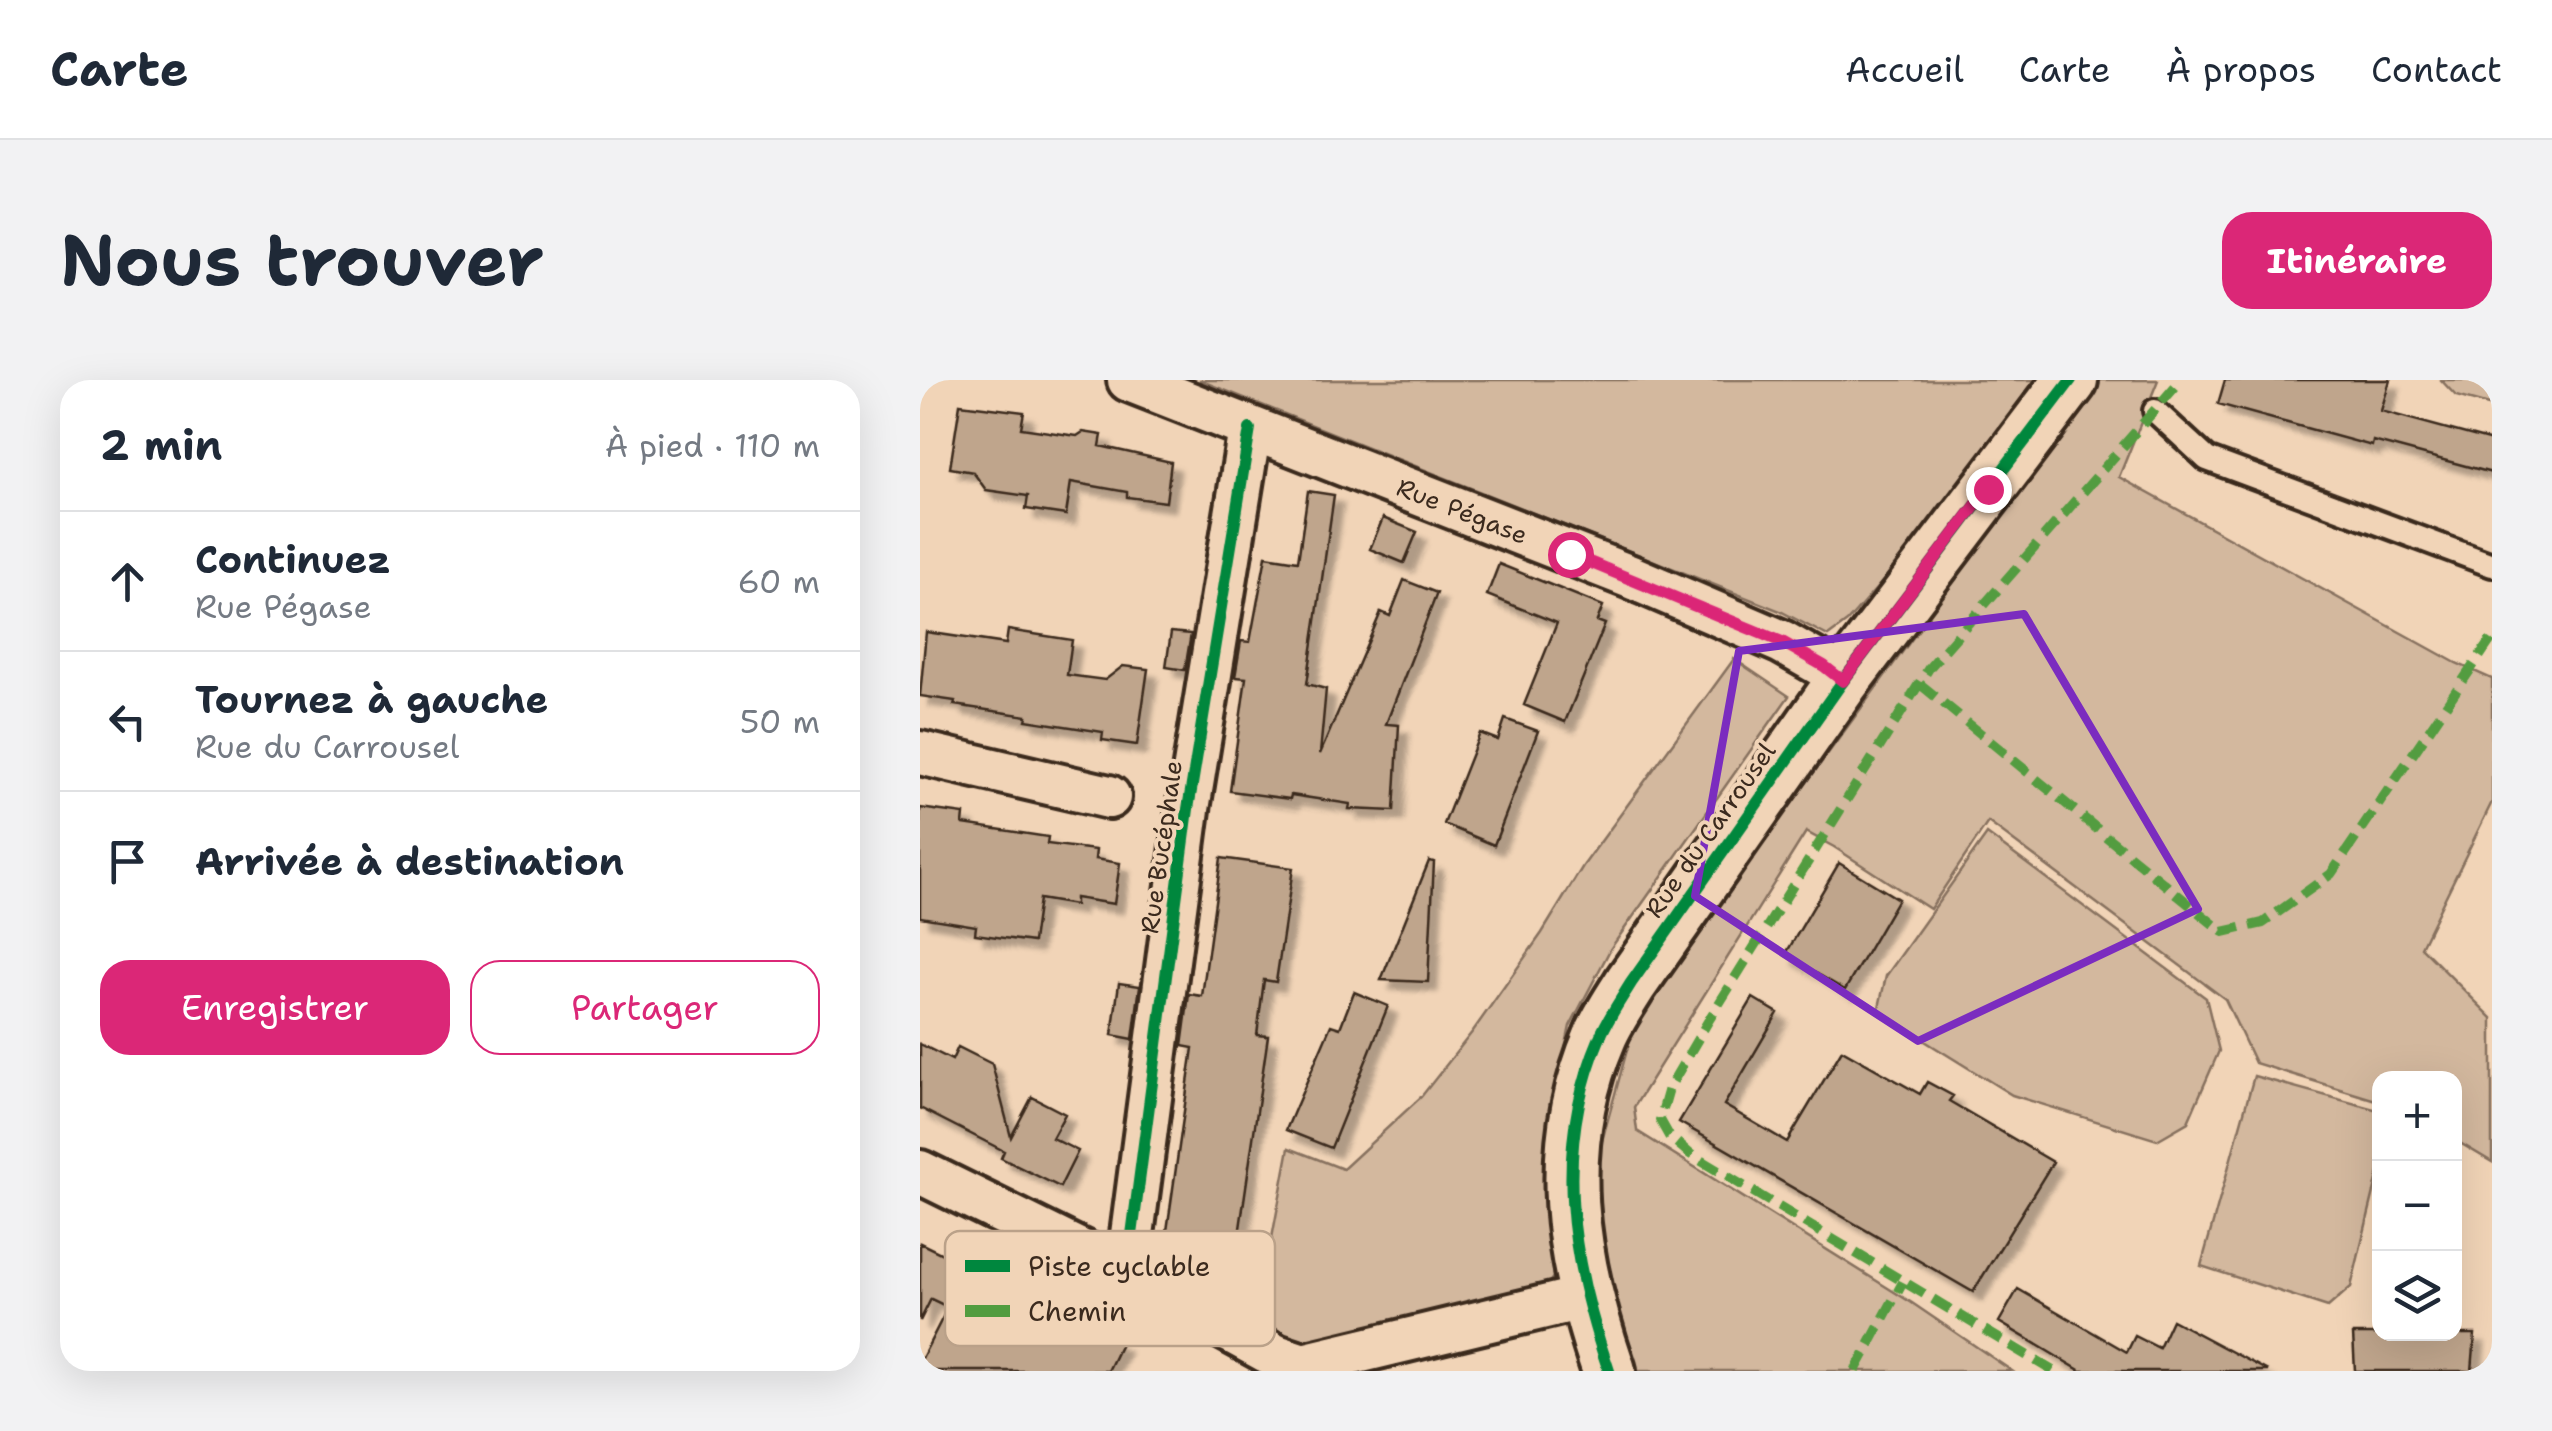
<!DOCTYPE html>
<html lang="fr">
<meta charset="utf-8">
<style>
:root{--surface:#fff;--page:#f2f2f3;--text:#1f2937;--muted:#747a83;--line:#e0e1e3;--accent:#db2777}
body{margin:0;font-family:"Shantell Sans",sans-serif;background:var(--page);color:var(--text)}
.controls{position:absolute;right:30px;bottom:30px;display:grid;overflow:hidden;border-radius:20px;box-shadow:0 10px 40px #0002}
.controls button{width:90px;height:90px;display:grid;place-items:center;padding:0;border:0;border-bottom:2px solid var(--line);background:var(--surface);color:var(--text);font:50px sans-serif}
.stop{position:absolute;width:30px;height:30px;margin:-22px;border:8px solid #db2777;border-radius:50%;background:#fff}
.stop.end{background:#db2777;border-color:#fff;box-shadow:0 2px 10px #0008}
.list{margin:0;padding:0;list-style:none}
h2{display:flex;justify-content:space-between;align-items:center;height:130px;margin:0;padding:0 40px;font-size:42px}
h2 small{font-size:32px;font-weight:400;color:var(--muted)}
.list li{display:grid;grid-template-columns:65px 1fr auto;gap:30px;align-items:center;box-sizing:border-box;height:140px;padding:0 40px;border-top:2px solid var(--line)}
.list b{display:block;font-size:38px;white-space:nowrap}
.list p{margin:0;font-size:32px;white-space:nowrap;color:var(--muted)}
.list em{font-size:32px;font-style:normal;color:var(--muted)}
.actions{display:flex;gap:20px;padding:30px 40px}
.actions a{flex:1;padding:22px 0;border:2px solid var(--accent);border-radius:30px;text-align:center;font-size:35px;color:var(--accent)}
.actions .main{background:var(--accent);color:#fff}
.icon{flex:none;width:55px;height:55px;fill:none;stroke:currentColor;stroke-width:2;stroke-linecap:round;stroke-linejoin:round}
.map{position:relative;flex:none;width:1572px;height:991px;overflow:hidden;border-radius:30px}
header{display:flex;align-items:center;gap:60px;box-sizing:border-box;height:140px;padding:0 50px;background:var(--surface);border-bottom:2px solid var(--line)}
header strong{font-size:48px}
nav{display:flex;gap:55px;margin-inline-start:auto;font-size:35px}
.intro{display:flex;align-items:center;justify-content:space-between;box-sizing:border-box;height:240px;padding:0 60px}
h1{margin:0;font-size:70px}
.button{padding:25px 45px;border-radius:30px;background:var(--accent);color:#fff;font-size:35px;font-weight:700}
main{display:flex;gap:60px;padding:0 60px}
aside{flex:1;background:var(--surface);border-radius:30px;box-shadow:0 10px 40px #0002}
.map>svg:first-child{display:block}
.green{fill:#d3b89e;stroke:#87715e;stroke-width:2.5}
.building{fill:#bfa58c;stroke:#3b2a1e;stroke-width:2.5;filter:url(#shadow)}
.lines{fill:none;stroke-linecap:round;stroke-linejoin:round}
.service-casing{stroke:#3b2a1e;stroke-width:30}
.minor-casing{stroke:#3b2a1e;stroke-width:50}
.tertiary-casing{stroke:#3b2a1e;stroke-width:60}
.service{stroke:#f1d4b7;stroke-width:22}
.minor{stroke:#f1d4b7;stroke-width:42}
.tertiary{stroke:#f1d4b7;stroke-width:52}
.quiet{stroke:#529c3f;stroke-width:10;stroke-dasharray:20 10;stroke-linecap:butt}
.cycleway-casing{stroke:#f1d4b7;stroke-width:19}
.cycleway{stroke:#00873e;stroke-width:12}
.route{stroke:#db2777;stroke-width:12}
.marked{fill:none;stroke:#7b2cbf;stroke-width:8;stroke-linejoin:round}
.labels{text-anchor:middle;dominant-baseline:central;stroke-width:8;stroke-linejoin:round;paint-order:stroke}
.street-label{font-size:25px;fill:#3b2a1e;stroke:#f1d4b7}
.key{fill:#f1d4b7;stroke:#baa189;stroke-width:2.5}
.key-label{font-size:28px;fill:#3b2a1e}
</style>
<header>
<strong>Carte</strong>
<nav><a>Accueil</a><a>Carte</a><a>À propos</a><a>Contact</a></nav>
</header>
<div class="intro"><h1>Nous trouver</h1><a class="button">Itinéraire</a></div>
<main>
<aside>
<h2>2 min<small>À pied · 110 m</small></h2>
<ul class="list">
<li><svg class="icon" aria-label="ahead" viewBox="0 0 24 24"><path d="M12 20V5M6 11l6-6 6 6"/></svg><div><b>Continuez</b><p>Rue Pégase</p></div><em>60 m</em></li>
<li><svg class="icon" aria-label="left" viewBox="0 0 24 24"><path d="M17 20v-9H6M10 6l-5 5 5 5"/></svg><div><b>Tournez à gauche</b><p>Rue du Carrousel</p></div><em>50 m</em></li>
<li><svg class="icon" aria-label="arrive" viewBox="0 0 24 24"><path d="M6 21V4h12l-3 4 3 4H6"/></svg><div><b>Arrivée à destination</b></div></li>
</ul>
<div class="actions"><a class="main">Enregistrer</a><a>Partager</a></div>
</aside>
<div class="map">
<svg width="1572" height="991" viewBox="0 0 1572 991">
<defs>
<filter id="shadow"><feDropShadow dx="9" dy="9" stdDeviation="2.5" flood-color="#0004"/></filter>
</defs>
<rect width="100%" height="100%" fill="#f1d4b7"/>
<filter id="ink" filterUnits="userSpaceOnUse"><feTurbulence type="fractalNoise" baseFrequency=".01" numOctaves="2"/><feDisplacementMap in="SourceGraphic" scale="20" xChannelSelector="R" yChannelSelector="G"/><feConvolveMatrix kernelMatrix="1 2 1 2 8 2 1 2 1" color-interpolation-filters="sRGB"/></filter>
<g filter="url(#ink)">
<path class="green" d="M 279,0 L 1115,0 L 975,187 L 927,242 L 908,256 L 860,231 Z
M 1170,0 L 1238,0 L 1199,97 L 1536,283 L 1572,299 L 1572,422 L 1501,567 L 1572,638 L 1572,782 L 1535,760 L 1534,698 L 1460,698 L 1459,721 L 1335,683 L 1305,619 L 1068,442 L 1010,529 L 914,467 L 886,452 L 714,727 L 717,751 L 992,923 L 1092,991 L 716,991 L 697,950 L 674,790 L 717,634 L 1126,76 Z
M 1521,0 L 1572,0 L 1572,26 L 1536,16 Z
M 814,279 L 869,316 L 691,568 L 650,646 L 628,750 L 627,849 L 633,897 L 623,912 L 381,964 L 349,945 L 342,911 L 369,768 L 423,789 L 501,717 L 553,651 L 622,553 L 663,486 Z
M 1067,454 L 1286,618 L 1299,671 L 1268,742 L 1237,760 L 1092,715 L 958,632 L 966,596 Z
M 1334,696 L 1458,730 L 1459,733 L 1459,791 L 1431,907 L 1408,927 L 1281,886 Z"/>
<path class="building" d="M 1305,0 L 1470,0 L 1461,31 L 1572,61 L 1572,93 L 1453,61 L 1452,66 L 1298,24 Z
M 40,24 L 104,32 L 101,48 L 157,56 L 163,52 L 182,55 L 180,66 L 251,82 L 246,122 L 207,117 L 207,112 L 151,102 L 146,135 L 106,129 L 108,116 L 66,110 L 53,92 L 30,88 Z
M 388,111 L 414,115 L 387,304 L 406,309 L 400,374 L 461,232 L 470,236 L 484,200 L 517,213 L 466,344 L 479,345 L 474,431 L 429,429 L 430,424 L 371,415 L 370,419 L 310,411 L 326,298 L 315,297 L 321,261 L 330,262 L 346,176 L 378,181 Z
M 463,138 L 497,152 L 484,183 L 450,169 Z
M 579,184 L 683,226 L 677,241 L 685,244 L 645,342 L 604,325 L 637,243 L 567,215 Z
M 88,250 L 152,260 L 147,295 L 185,300 L 203,286 L 228,289 L 217,365 L 182,360 L 183,352 L 106,340 L 107,336 L 34,325 L 35,321 L 0,316 L 6,252 L 86,264 Z
M 251,252 L 271,254 L 265,290 L 246,287 Z
M 585,339 L 618,351 L 574,465 L 524,444 L 560,353 L 578,360 Z
M 0,428 L 44,434 L 43,444 L 128,457 L 127,464 L 176,470 L 175,479 L 200,483 L 194,524 L 155,518 L 155,525 L 119,519 L 113,562 L 55,554 L 56,546 L 0,537 Z
M 301,478 L 373,488 L 356,602 L 344,600 L 337,655 L 348,656 L 316,876 L 303,874 L 303,880 L 244,872 L 273,668 L 262,666 L 269,614 L 282,616 Z
M 509,481 L 514,482 L 508,602 L 461,600 Z
M 919,483 L 978,519 L 925,610 L 865,575 Z
M 199,603 L 220,606 L 213,659 L 192,655 Z
M 434,612 L 468,626 L 411,768 L 366,750 L 411,645 L 420,648 Z
M 833,618 L 858,633 L 804,725 L 867,762 L 922,670 L 1000,714 L 1007,702 L 1033,716 L 1029,721 L 1133,782 L 1053,912 L 759,742 Z
M 0,664 L 32,680 L 38,667 L 72,684 L 91,757 L 112,717 L 145,734 L 132,758 L 158,771 L 140,807 L 81,778 L 84,771 L 0,728 Z
M 0,863 L 31,878 L 29,883 L 201,964 L 188,991 L 0,991 L 0,982 L 28,927 L 11,919 L 0,941 Z
M 1098,909 L 1207,972 L 1215,956 L 1239,968 L 1252,940 L 1348,991 L 1161,991 L 1079,942 Z
M 1433,954 L 1555,954 L 1552,991 L 1435,991 Z"/>
<g class="lines">
<g class="service-casing">
<path id="service" d="M 1235,31 L 1287,79 L 1572,185"/>
</g>
<g class="minor-casing">
<g id="minor">
<path id="s1" d="M 209,0 L 711,197 L 862,262 L 904,286 L 923,301"/>
<path d="M 0,373 L 189,417"/>
<path d="M 0,792 L 203,892 L 356,976 L 383,985 L 666,917"/>
<path d="M 203,892 L 210,870 L 268,429 L 330,49"/>
</g>
</g>
<g class="tertiary-casing">
<path id="tertiary" d="M 689,991 C 651,880 632,769 680,657 C 688,638 700,621 711,603 L 923,301 L 1151,0"/>
</g>
<use href="#service" class="service"/>
<use href="#minor" class="minor"/>
<use href="#tertiary" class="tertiary"/>
<path class="quiet" d="M 1000,304 L 1303,552 L 1343,543 L 1411,494 L 1572,258
M 935,991 L 983,902
M 1133,991 L 770,774 L 749,756 L 740,740 L 749,708 L 790,638 L 1009,288 L 1261,0"/>
<g class="cycleway-casing">
<path id="cycleway" d="M 203,892 L 210,870 L 268,429 L 330,49
M 689,991 C 651,880 632,769 680,657 C 688,638 700,621 711,603 L 923,301 L 1151,0"/>
</g>
<use href="#cycleway" class="cycleway"/>
</g>
</g>
<g class="lines" filter="url(#ink)">
<path class="route" d="M 650,174 L 862,262 L 904,286 L 923,301 L 1068,109"/>
</g>
<path class="marked" d="M 1104,234 L 1278,529 L 998,661 L 775,516 L 819,271 Z"/>
<g class="labels">
<g class="street-label">
<text stroke="none"><textPath href="#s1" startOffset="358">Rue Pégase</textPath></text>
<text transform="translate(790 450) rotate(-55)">Rue du Carrousel</text>
<text transform="translate(241 467) rotate(-82)">Rue Bucéphale</text>
</g>
</g>
<rect x="25" y="851" width="330" height="115" rx="15" class="key"/>
<rect x="45" y="880" width="45" height="12" fill="#00873e"/>
<rect x="45" y="925" width="45" height="12" fill="#529c3f"/>
<g class="key-label">
<text x="108" y="896">Piste cyclable</text>
<text x="108" y="941">Chemin</text>
</g>
</svg>
<div class="controls">
<button>+</button>
<button>−</button>
<button><svg class="icon" aria-label="layers" viewBox="0 0 24 24"><path d="M12 4l9 5-9 5-9-5zM3 14l9 5 9-5"/></svg></button>
</div>
<div class="stop" style="left:650px;top:174px"></div>
<div class="stop end" style="left:1068px;top:109px"></div>
</div>
</main>
